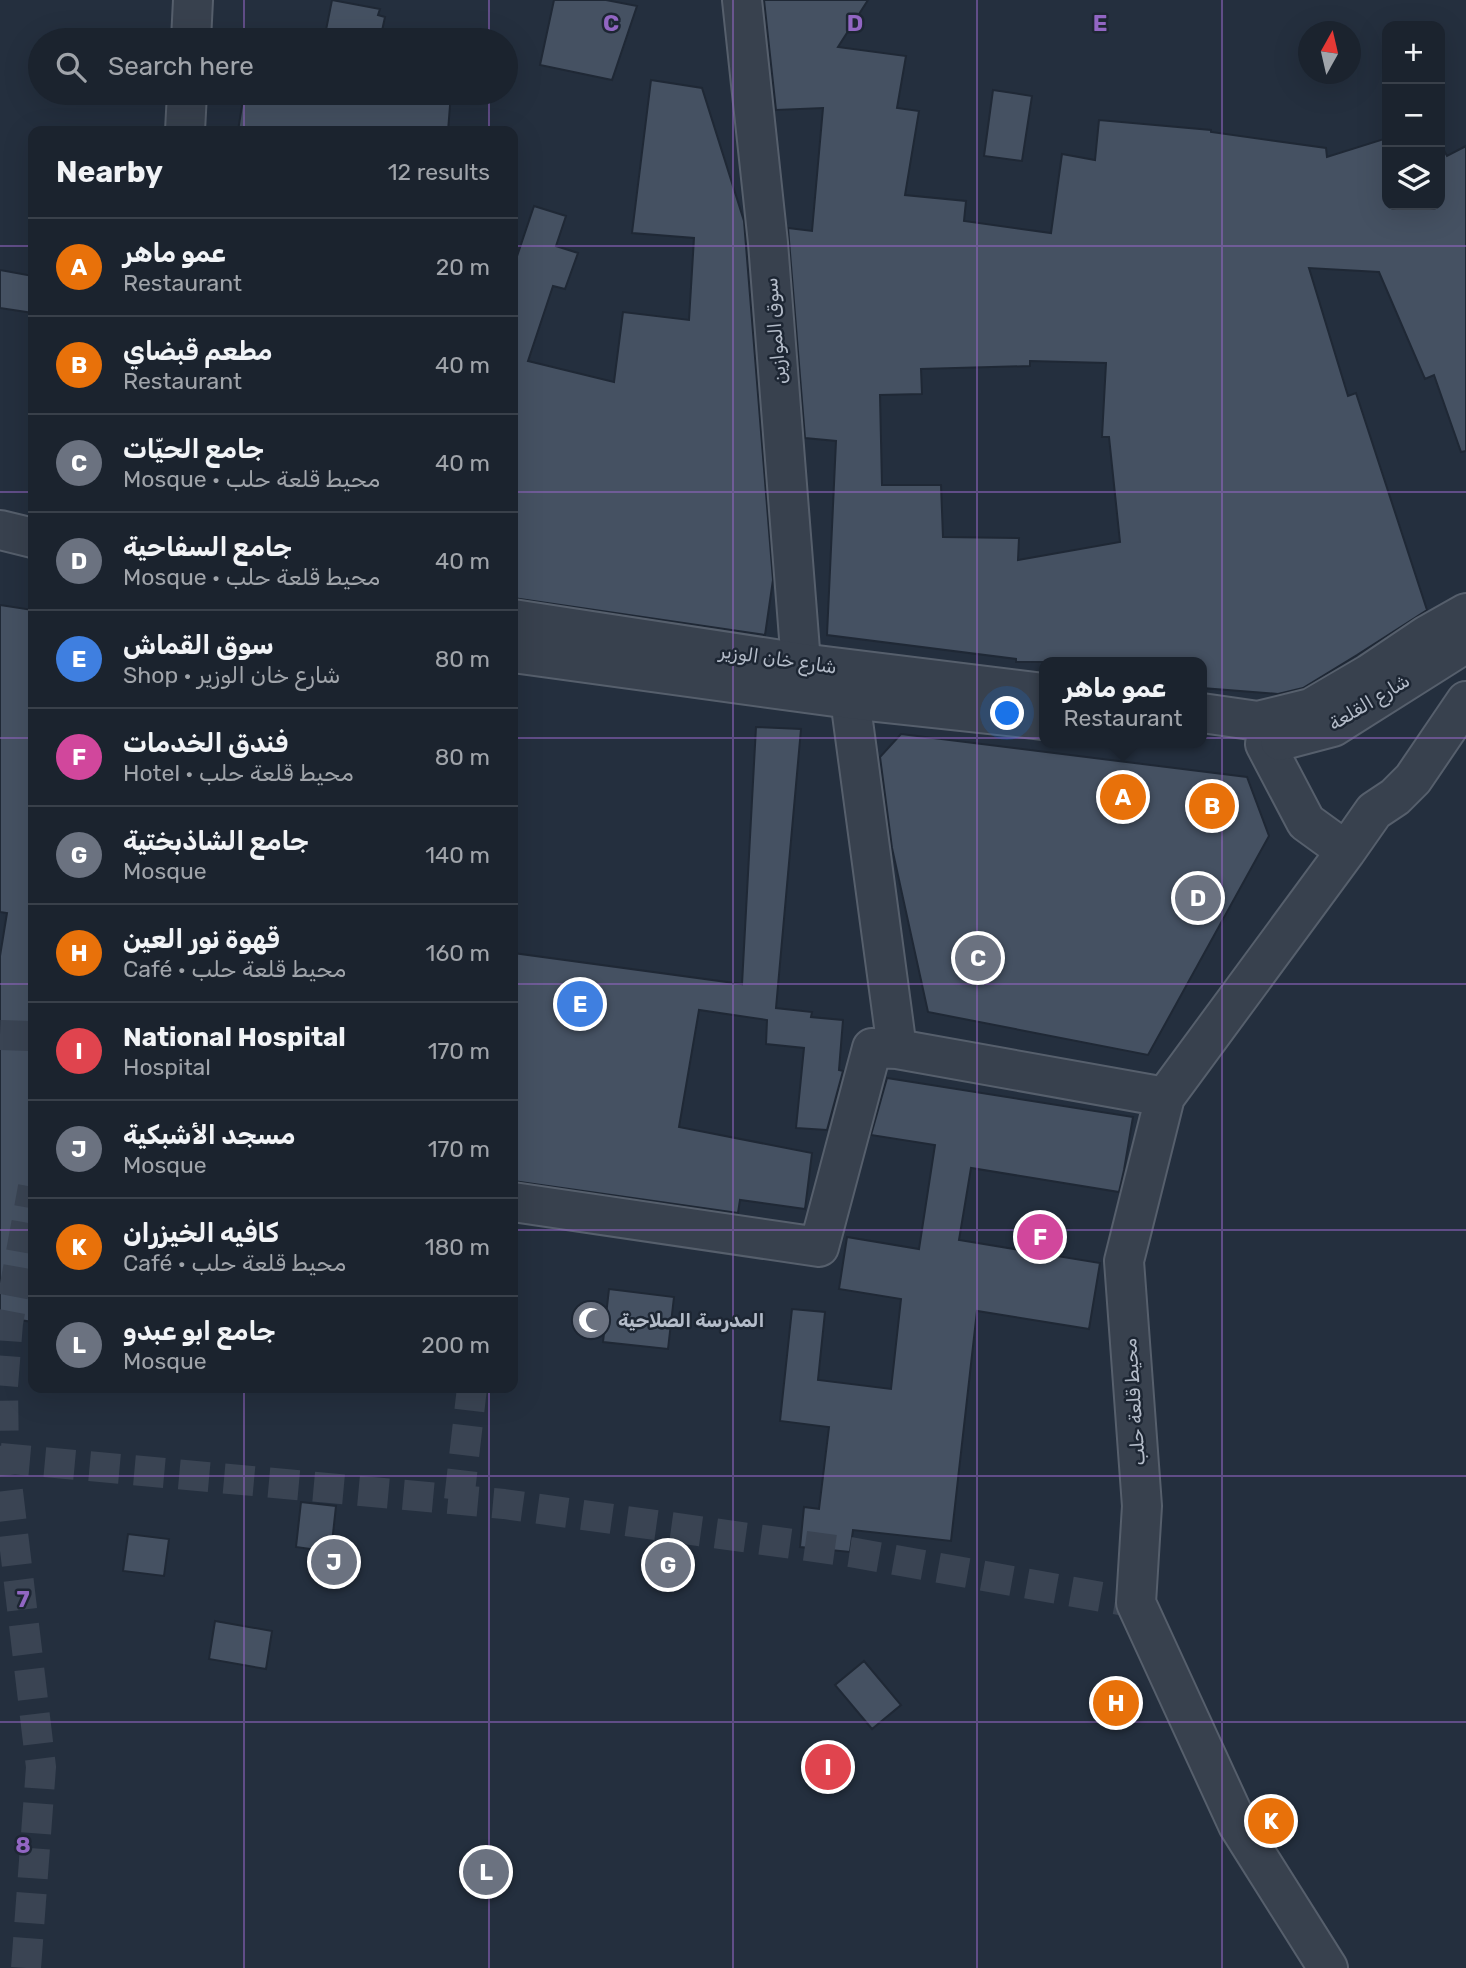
<!DOCTYPE html>
<meta charset="utf-8">
<style>
:root{--surface:#1b232e;--page:#242b36;--text:#f1f3f6;--muted:#a0a4aa;--line:#39404a;--accent:#8ab4f8}
body{margin:0;font-family:Rubik,Vazirmatn,sans-serif;background:var(--page);color:var(--text)}
.controls{position:absolute;right:21px;top:21px;display:grid;overflow:hidden;border-radius:14px;box-shadow:0 7px 28px #0002}
.controls button{width:63px;height:63px;display:grid;place-items:center;padding:0;border:0;border-bottom:2px solid var(--line);background:var(--surface);color:var(--text);font:35px sans-serif}
.compass{position:absolute;left:1298px;top:21px;width:63px;height:63px;border-radius:50%;background:var(--surface);box-shadow:0 7px 28px #0002;rotate:8deg}
.you{position:absolute;left:1008px;top:714px;width:24px;height:24px;margin:-18px;border:5px solid #fff;border-radius:50%;background:#1a73e8;box-shadow:0 0 0 10px #1a73e833}
.badge{display:grid;place-items:center;width:46px;height:46px;border-radius:50%;background:var(--accent);color:#fff;font-size:23px;font-weight:700}
.pin{position:absolute;translate:-50% -50%;border:4px solid #fff;box-shadow:0 2px 7px #0006}
.popup{position:absolute;left:1039px;top:657px;width:168px;height:91px;box-sizing:border-box;display:grid;place-content:center;border-radius:14px;background:var(--surface);filter:drop-shadow(0 2px 5px #0005);font-size:23px;white-space:nowrap;color:var(--muted)}
.popup b{font-size:26px;color:var(--text)}
.popup::after{content:'';position:absolute;left:50%;top:100%;margin-left:-14px;border:14px solid transparent;border-top-color:var(--surface)}
.list{margin:0;padding:0;list-style:none}
h2{display:flex;justify-content:space-between;align-items:center;height:91px;margin:0;padding:0 28px;font-size:30px}
h2 small{font-size:23px;font-weight:400;color:var(--muted)}
.list li{display:grid;grid-template-columns:46px 1fr auto;gap:21px;align-items:center;box-sizing:border-box;height:98px;padding:0 28px;border-top:2px solid var(--line)}
.list b{display:block;font-size:26px;white-space:nowrap}
.list p{margin:0;font-size:23px;white-space:nowrap;color:var(--muted)}
.list em{font-size:23px;font-style:normal;color:var(--muted)}
.icon{flex:none;width:38px;height:38px;fill:none;stroke:currentColor;stroke-width:2;stroke-linecap:round;stroke-linejoin:round}
.map{position:relative;flex:none;width:1466px;height:1968px;overflow:hidden}
.search{position:absolute;background:var(--surface);box-shadow:0 7px 28px #0002;left:28px;top:28px;width:490px;height:77px;display:flex;align-items:center;gap:18px;box-sizing:border-box;padding:0 24px;border-radius:38px;color:var(--muted);font-size:26px}
.panel{position:absolute;background:var(--surface);box-shadow:0 7px 28px #0002;left:28px;top:126px;width:490px;height:1267px;border-radius:14px}
.map>svg:first-child{display:block}
.building{fill:#455162;stroke:#1f2835;stroke-width:2;fill-rule:evenodd}
.lines{fill:none;stroke-linecap:round;stroke-linejoin:round}
.pedestrian-tunnel{stroke:#3a4453;stroke-width:30;stroke-dasharray:30 15;stroke-linecap:butt}
.minor-casing{stroke:#565f6c;stroke-width:42}
.tertiary-casing{stroke:#565f6c;stroke-width:42}
.minor{stroke:#38414e;stroke-width:38}
.tertiary{stroke:#38414e;stroke-width:38}
.grid{fill:none;stroke:#9266c3;stroke-width:2;stroke-opacity:0.55}
.labels{text-anchor:middle;dominant-baseline:central;stroke-width:5;stroke-linejoin:round;paint-order:stroke}
.street-label{font-size:19px;fill:#b4bcc9;stroke:#1d2633}
.poi-label{font-size:19px;font-weight:bold;fill:#b4bcc9;stroke:#1d2633;text-anchor:start}
.grid-label{font-size:23px;text-anchor:middle;font-weight:bold;fill:#9266c3;stroke:#1d2633;stroke-width:5;stroke-linejoin:round;paint-order:stroke}
</style>
<div class="map">
<svg width="1466" height="1968" viewBox="0 0 1466 1968">
<rect width="100%" height="100%" fill="#242f3e"/>
<path class="building" d="M 332,0 L 380,9 L 378,15 L 385,17 L 380,40 L 324,40 Z
M 554,0 L 606,0 L 637,6 L 612,80 L 540,65 Z
M 764,0 L 868,0 L 838,47 L 906,56 L 897,108 L 919,111 L 905,195 L 966,201 L 964,221 L 1051,233 L 1062,154 L 1095,160 L 1099,120 L 1211,130 L 1211,132 L 1326,148 L 1327,157 L 1387,138 L 1387,205 L 1440,205 L 1440,143 L 1447,156 L 1466,146 L 1466,451 L 1461,452 L 1434,375 L 1425,379 L 1379,272 L 1309,268 L 1348,396 L 1356,393 L 1427,610 L 1357,655 L 1303,688 L 1278,694 L 1202,688 L 1202,662 L 1016,662 L 1016,659 L 827,635 L 836,441 L 805,438 L 788,228 L 812,231 L 823,108 L 776,110 ZM 1030,361 L 1106,363 L 1102,437 L 1109,437 L 1120,542 L 1018,560 L 1019,538 L 943,537 L 941,485 L 882,485 L 880,395 L 922,394 L 921,369 L 1030,366 Z
M 651,80 L 702,88 L 744,221 L 773,580 L 765,635 L 513,598 L 513,268 L 534,206 L 566,216 L 556,246 L 578,253 L 565,289 L 553,286 L 528,361 L 614,382 L 623,312 L 689,320 L 694,238 L 632,233 Z
M 993,90 L 1032,96 L 1022,161 L 984,156 Z
M 244,93 L 451,93 L 448,131 L 238,131 Z
M 0,270 L 33,276 L 33,313 L 0,308 Z
M 0,605 L 33,610 L 33,1322 L 0,1317 L 0,956 L 7,913 L 0,912 Z
M 756,727 L 801,729 L 776,1008 L 812,1012 L 811,1017 L 843,1020 L 839,1070 L 843,1071 L 827,1130 L 796,1128 L 804,1048 L 766,1044 L 767,1020 L 699,1010 L 679,1127 L 812,1153 L 805,1209 L 740,1200 L 738,1213 L 513,1181 L 513,953 L 742,984 Z
M 901,734 L 1247,777 L 1269,836 L 1148,1055 L 928,1012 L 892,848 L 880,757 Z
M 887,1078 L 1133,1117 L 1124,1170 L 1119,1192 L 971,1168 L 959,1240 L 1100,1263 L 1089,1329 L 977,1311 L 951,1541 L 853,1530 L 850,1552 L 800,1547 L 804,1507 L 819,1509 L 829,1427 L 780,1421 L 792,1309 L 825,1312 L 818,1380 L 891,1389 L 901,1299 L 839,1289 L 847,1237 L 919,1249 L 935,1145 L 871,1135 Z
M 609,1289 L 674,1297 L 668,1349 L 603,1342 Z
M 301,1502 L 336,1506 L 331,1552 L 296,1547 Z
M 128,1534 L 169,1539 L 164,1576 L 123,1571 Z
M 215,1621 L 272,1631 L 266,1669 L 209,1659 Z
M 864,1661 L 901,1705 L 872,1729 L 835,1685 Z"/>
<g class="lines">
<path class="pedestrian-tunnel" d="M 0,1035 L 33,1036
M 0,1458 L 504,1504 L 850,1552 L 1136,1603
M 459,1500 L 472,1388
M 26,1968 L 41,1767 L 4,1458 L 3,1386 L 8,1323 L 33,1187"/>
<g class="minor-casing">
<path id="minor" d="M 742,0 L 768,243 L 801,663
M 191,40 L 193,0
M 185,131 L 187,93
M 850,699 L 897,1049
M 1265,744 L 1306,822 L 1346,851 L 1374,811 L 1395,797 L 1413,779 L 1466,701
M 513,1202 L 819,1247 L 872,1048 L 897,1049 L 1165,1097
M 1328,1968 L 1238,1825 L 1136,1603 L 1142,1506 L 1124,1261 L 1165,1097 L 1346,851"/>
</g>
<g class="tertiary-casing">
<path id="tertiary" d="M 0,530 L 33,538
M 513,619 L 801,663 L 1044,693
M 513,653 L 850,699 L 1044,720
M 1202,713 L 1258,721 L 1311,708 L 1369,674 L 1427,635 L 1466,613
M 1280,741 L 1333,727 L 1466,643"/>
</g>
<use href="#minor" class="minor"/>
<use href="#tertiary" class="tertiary"/>
</g>
<path class="grid" d="M 244,0 L 244,40M 489,0 L 489,40M 733,0 L 733,1968M 977,0 L 977,1968M 1222,0 L 1222,1968M 244,93 L 244,131M 489,93 L 489,131M 0,246 L 33,246M 513,246 L 1466,246M 0,492 L 33,492M 513,492 L 1466,492M 0,738 L 33,738M 513,738 L 1466,738M 0,984 L 33,984M 513,984 L 1466,984M 0,1230 L 33,1230M 513,1230 L 1466,1230M 244,1388 L 244,1968M 489,1388 L 489,1968M 0,1476 L 1466,1476M 0,1722 L 1466,1722"/>
<defs>
<g id="mosque-disc" transform="scale(2.0125)"><circle r="9.5" fill="#6b7280" stroke="#1d2633"/><path d="M3.5-4.9A6 6 0 1 0 3.5 4.9A5 5 0 1 1 3.5-4.9Z" fill="#fff"/></g>
</defs>
<g fill-rule="evenodd">
<use href="#mosque-disc" x="591" y="1320"/>
</g>
<g class="labels">
<g class="street-label">
<text transform="translate(775 331) rotate(-95)">سوق الموازين</text>
<text transform="translate(778 659) rotate(8)">شارع خان الوزير</text>
<text transform="translate(1369 702) rotate(-31)">شارع القلعة</text>
<text transform="translate(1134 1402) rotate(-94)">محيط قلعة حلب</text>
</g>
<g class="poi-label">
<text x="618" y="1320">المدرسة الصلاحية</text>
</g>
</g>
<g class="grid-label">
<text x="611" y="31">C</text>
<text x="855" y="31">D</text>
<text x="1100" y="31">E</text>
<text x="23" y="1607">7</text>
<text x="23" y="1853">8</text>
</g>
</svg>
<div class="controls">
<button>+</button>
<button>−</button>
<button><svg class="icon" aria-label="layers" viewBox="0 0 24 24"><path d="M12 4l9 5-9 5-9-5zM3 14l9 5 9-5"/></svg></button>
</div>
<svg class="compass" viewBox="-18 -18 36 36"><path d="M0-13l5 13h-10z" fill="#e53935"/><path d="M0 13l5-13h-10z" fill="#a0a4aa"/></svg>
<div class="you"></div>
<div class="pin badge" style="left:1123px;top:797px;background:#e8710a">A</div>
<div class="popup"><b>عمو ماهر</b>Restaurant</div>
<div class="pin badge" style="left:1212px;top:806px;background:#e8710a">B</div>
<div class="pin badge" style="left:978px;top:958px;background:#6b7280">C</div>
<div class="pin badge" style="left:1198px;top:898px;background:#6b7280">D</div>
<div class="pin badge" style="left:580px;top:1004px;background:#3f7fe0">E</div>
<div class="pin badge" style="left:1040px;top:1237px;background:#d1479c">F</div>
<div class="pin badge" style="left:668px;top:1565px;background:#6b7280">G</div>
<div class="pin badge" style="left:1116px;top:1703px;background:#e8710a">H</div>
<div class="pin badge" style="left:828px;top:1767px;background:#e0444e">I</div>
<div class="pin badge" style="left:334px;top:1562px;background:#6b7280">J</div>
<div class="pin badge" style="left:1271px;top:1821px;background:#e8710a">K</div>
<div class="pin badge" style="left:486px;top:1872px;background:#6b7280">L</div>
<div class="search"><svg class="icon" aria-label="search" viewBox="0 0 24 24"><circle cx="10" cy="10" r="6"/><path d="M15 15l6 6"/></svg>Search here</div>
<section class="panel">
<h2>Nearby<small>12 results</small></h2>
<ul class="list">
<li><span class="badge" style="background:#e8710a">A</span><div><b>عمو ماهر</b><p>Restaurant</p></div><em>20 m</em></li>
<li><span class="badge" style="background:#e8710a">B</span><div><b>مطعم قبضاي</b><p>Restaurant</p></div><em>40 m</em></li>
<li><span class="badge" style="background:#6b7280">C</span><div><b>جامع الحيّات</b><p>Mosque · محيط قلعة حلب</p></div><em>40 m</em></li>
<li><span class="badge" style="background:#6b7280">D</span><div><b>جامع السفاحية</b><p>Mosque · محيط قلعة حلب</p></div><em>40 m</em></li>
<li><span class="badge" style="background:#3f7fe0">E</span><div><b>سوق القماش</b><p>Shop · شارع خان الوزير</p></div><em>80 m</em></li>
<li><span class="badge" style="background:#d1479c">F</span><div><b>فندق الخدمات</b><p>Hotel · محيط قلعة حلب</p></div><em>80 m</em></li>
<li><span class="badge" style="background:#6b7280">G</span><div><b>جامع الشاذبختية</b><p>Mosque</p></div><em>140 m</em></li>
<li><span class="badge" style="background:#e8710a">H</span><div><b>قهوة نور العين</b><p>Café · محيط قلعة حلب</p></div><em>160 m</em></li>
<li><span class="badge" style="background:#e0444e">I</span><div><b>National Hospital</b><p>Hospital</p></div><em>170 m</em></li>
<li><span class="badge" style="background:#6b7280">J</span><div><b>مسجد الأشبكية</b><p>Mosque</p></div><em>170 m</em></li>
<li><span class="badge" style="background:#e8710a">K</span><div><b>كافيه الخيزران</b><p>Café · محيط قلعة حلب</p></div><em>180 m</em></li>
<li><span class="badge" style="background:#6b7280">L</span><div><b>جامع ابو عبدو</b><p>Mosque</p></div><em>200 m</em></li>
</ul>
</section>
</div>
